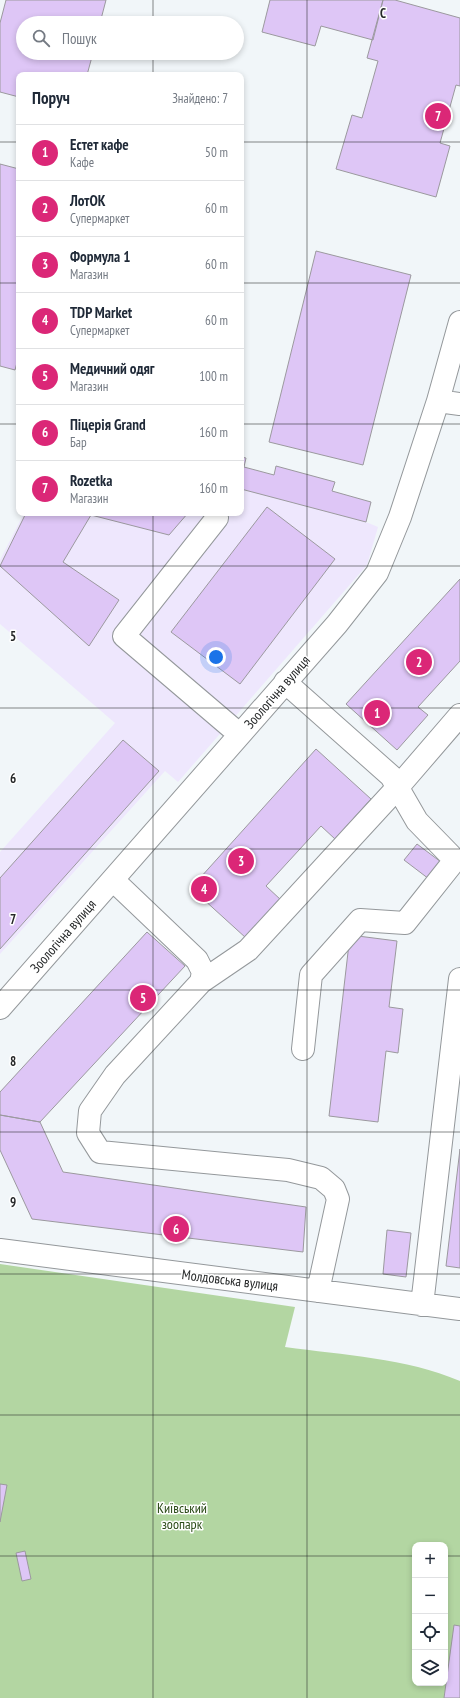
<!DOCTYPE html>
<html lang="uk">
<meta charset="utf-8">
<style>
:root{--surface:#fff;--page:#f6f6f7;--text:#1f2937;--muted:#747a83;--line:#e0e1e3;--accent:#db2777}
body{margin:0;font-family:"PT Sans Narrow",sans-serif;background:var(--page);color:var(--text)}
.controls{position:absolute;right:12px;bottom:12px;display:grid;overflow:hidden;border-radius:8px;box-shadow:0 2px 6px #0003}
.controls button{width:36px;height:36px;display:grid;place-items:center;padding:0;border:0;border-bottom:1px solid var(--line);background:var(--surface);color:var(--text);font:20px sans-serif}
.you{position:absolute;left:216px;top:657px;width:14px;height:14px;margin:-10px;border:3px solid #fff;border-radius:50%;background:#1a73e8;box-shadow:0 0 0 6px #1a73e833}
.badge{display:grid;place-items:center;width:26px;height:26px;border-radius:50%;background:var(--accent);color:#fff;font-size:13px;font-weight:700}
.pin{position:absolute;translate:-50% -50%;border:2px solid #fff;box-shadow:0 1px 4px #0006}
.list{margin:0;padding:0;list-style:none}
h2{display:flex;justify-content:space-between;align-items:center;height:52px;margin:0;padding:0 16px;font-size:17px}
h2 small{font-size:13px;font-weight:400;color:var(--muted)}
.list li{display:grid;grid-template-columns:26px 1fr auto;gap:12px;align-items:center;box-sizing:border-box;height:56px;padding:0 16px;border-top:1px solid var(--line)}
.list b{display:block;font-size:15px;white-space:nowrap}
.list p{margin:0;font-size:13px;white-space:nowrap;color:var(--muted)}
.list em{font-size:13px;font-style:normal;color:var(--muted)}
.icon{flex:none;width:22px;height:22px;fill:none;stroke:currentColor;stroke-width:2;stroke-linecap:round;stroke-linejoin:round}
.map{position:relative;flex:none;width:460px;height:1698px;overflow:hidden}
.search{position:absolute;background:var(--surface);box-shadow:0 2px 6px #0003;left:16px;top:16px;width:228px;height:44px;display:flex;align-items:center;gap:10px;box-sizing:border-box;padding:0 14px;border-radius:22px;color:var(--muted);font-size:15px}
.panel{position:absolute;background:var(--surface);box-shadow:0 2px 6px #0003;left:16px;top:72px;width:228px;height:444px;border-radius:8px}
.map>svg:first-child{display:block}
.commercial{fill:#eee7fd}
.green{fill:#b3d6a2;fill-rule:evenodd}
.building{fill:#dec6f6;stroke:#9b999e}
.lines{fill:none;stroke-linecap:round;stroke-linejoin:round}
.minor-casing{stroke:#94989b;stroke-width:24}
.minor{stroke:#fff;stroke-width:22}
.grid{fill:none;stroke:#262829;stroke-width:1;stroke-opacity:0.55}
.labels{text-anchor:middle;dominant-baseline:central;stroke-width:3;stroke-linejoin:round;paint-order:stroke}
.street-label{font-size:14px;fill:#262829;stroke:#fff}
.park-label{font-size:14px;fill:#2a4a16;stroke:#fff}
.grid-label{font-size:13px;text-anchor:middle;font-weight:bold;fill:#262829;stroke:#fff;stroke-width:3;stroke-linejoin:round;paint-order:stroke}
</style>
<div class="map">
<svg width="460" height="1698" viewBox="0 0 460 1698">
<rect width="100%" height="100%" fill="#f1f6f9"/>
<path class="commercial" d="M 241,489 L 366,522 L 378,527 L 367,565 L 178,782 L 165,771 L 0,954 L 0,852 L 115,723 L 0,624 L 0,560 L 24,513 L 241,513 Z"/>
<path class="green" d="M 0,1264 L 295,1307 L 285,1347 C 343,1355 406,1358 460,1381 L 460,1698 L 0,1698 ZM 415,1545 L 445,1545 L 445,1683 L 415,1683 Z"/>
<path class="building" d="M 6,0 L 106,0 L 100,23 L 23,23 L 23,53 L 93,53 L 87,75 L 19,75 L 19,97 L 0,92 L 0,23 Z
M 270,0 L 383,0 L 373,40 L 321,26 L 315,46 L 262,32 Z
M 383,0 L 395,0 L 460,18 L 460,86 L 456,85 L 440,143 L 450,146 L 436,197 L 336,169 L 352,115 L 362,118 L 378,61 L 367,58 Z
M 0,164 L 19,169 L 19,355 L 15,370 L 0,366 Z
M 316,251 L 411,275 L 363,465 L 269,442 Z
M 241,457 L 246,458 L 244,467 L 274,475 L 276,466 L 335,482 L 332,491 L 371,502 L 366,522 L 241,489 Z
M 267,507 L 335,559 L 240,684 L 171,632 Z
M 26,513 L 188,513 L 169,535 L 91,515 L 63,562 L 119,600 L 89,646 L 0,566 Z
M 460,579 L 460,661 L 418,707 L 428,715 L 397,750 L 346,704 Z
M 123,740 L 159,771 L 0,949 L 0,878 Z
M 316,749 L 371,799 L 335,839 L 321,826 L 266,886 L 281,900 L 246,938 L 191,888 Z
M 417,844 L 441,862 L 429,879 L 404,860 Z
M 147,932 L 185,966 L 40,1122 L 0,1115 L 0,1092 Z
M 350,935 L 397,941 L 389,1007 L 403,1009 L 398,1053 L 386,1051 L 378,1122 L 329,1116 Z
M 0,1115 L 40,1122 L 63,1172 L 306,1207 L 303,1252 L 32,1219 L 0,1150 Z
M 460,1149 L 460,1268 L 446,1266 Z
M 387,1230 L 411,1233 L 406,1277 L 383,1274 Z
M 0,1484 L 7,1485 L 0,1522 Z
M 25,1551 L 31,1579 L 22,1581 L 16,1553 Z
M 454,1625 L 460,1626 L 460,1698 L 444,1698 Z"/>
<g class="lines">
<g class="minor-casing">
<path id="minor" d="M 438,401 L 460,404
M 217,518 L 124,636 L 239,734
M 285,682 L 391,776 L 417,821 L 455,860 L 405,923 L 360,920 L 311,975 L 303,1049
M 113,880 L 197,960 L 203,972 L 201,982 L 115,1075 L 90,1111 L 88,1133 L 100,1152 L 288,1170 L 321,1178 L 334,1189 L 338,1199 L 318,1291
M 201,982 L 248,950 L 398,787 L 460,715
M 0,1008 L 337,624 L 377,573 L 400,517 L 438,401 L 460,322
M 0,1250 L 460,1309
M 422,1305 L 460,979"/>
</g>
<use href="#minor" class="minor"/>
</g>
<path class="grid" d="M 153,0 L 153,23M 307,0 L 307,1698M 153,53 L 153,75M 0,142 L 19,142M 241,142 L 460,142M 0,283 L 19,283M 241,283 L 460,283M 0,424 L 19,424M 241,424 L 460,424M 153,513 L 153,1698M 0,566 L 460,566M 0,708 L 460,708M 0,849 L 460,849M 0,990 L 460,990M 0,1132 L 460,1132M 0,1274 L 460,1274M 0,1415 L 460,1415M 0,1556 L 415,1556M 445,1556 L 460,1556"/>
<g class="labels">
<g class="street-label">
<text transform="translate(277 692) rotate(-49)">Зоологічна вулиця</text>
<text transform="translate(63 936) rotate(-49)">Зоологічна вулиця</text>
<text transform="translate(230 1280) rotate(7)">Молдовська вулиця</text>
</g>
<g class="park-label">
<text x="182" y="1508">Київський<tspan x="182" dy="16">зоопарк</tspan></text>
</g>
</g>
<g class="grid-label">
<text x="383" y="18">C</text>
<text x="13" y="641">5</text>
<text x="13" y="783">6</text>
<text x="13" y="924">7</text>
<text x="13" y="1066">8</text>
<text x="13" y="1207">9</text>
</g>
</svg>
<div class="controls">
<button>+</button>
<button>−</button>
<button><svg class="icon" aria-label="locate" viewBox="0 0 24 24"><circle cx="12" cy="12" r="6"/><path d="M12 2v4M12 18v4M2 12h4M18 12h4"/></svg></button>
<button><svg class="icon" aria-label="layers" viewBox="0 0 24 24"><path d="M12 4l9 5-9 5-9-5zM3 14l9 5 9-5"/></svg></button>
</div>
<div class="you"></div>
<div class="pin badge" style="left:377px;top:713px">1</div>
<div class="pin badge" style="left:419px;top:662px">2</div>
<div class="pin badge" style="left:241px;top:861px">3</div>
<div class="pin badge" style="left:204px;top:889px">4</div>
<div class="pin badge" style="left:143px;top:998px">5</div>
<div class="pin badge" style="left:176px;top:1229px">6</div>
<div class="pin badge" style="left:438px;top:116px">7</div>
<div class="search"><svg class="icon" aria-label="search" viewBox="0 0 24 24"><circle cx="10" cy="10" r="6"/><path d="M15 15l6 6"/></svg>Пошук</div>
<section class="panel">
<h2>Поруч<small>Знайдено: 7</small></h2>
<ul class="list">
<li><span class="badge">1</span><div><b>Естет кафе</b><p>Кафе</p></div><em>50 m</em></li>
<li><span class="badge">2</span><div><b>ЛотОК</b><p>Супермаркет</p></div><em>60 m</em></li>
<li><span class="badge">3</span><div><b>Формула 1</b><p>Магазин</p></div><em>60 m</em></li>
<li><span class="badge">4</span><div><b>TDP Market</b><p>Супермаркет</p></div><em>60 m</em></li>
<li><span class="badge">5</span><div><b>Медичний одяг</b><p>Магазин</p></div><em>100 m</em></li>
<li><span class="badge">6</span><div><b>Піцерія Grand</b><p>Бар</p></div><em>160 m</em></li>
<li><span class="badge">7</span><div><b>Rozetka</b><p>Магазин</p></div><em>160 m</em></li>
</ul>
</section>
</div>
